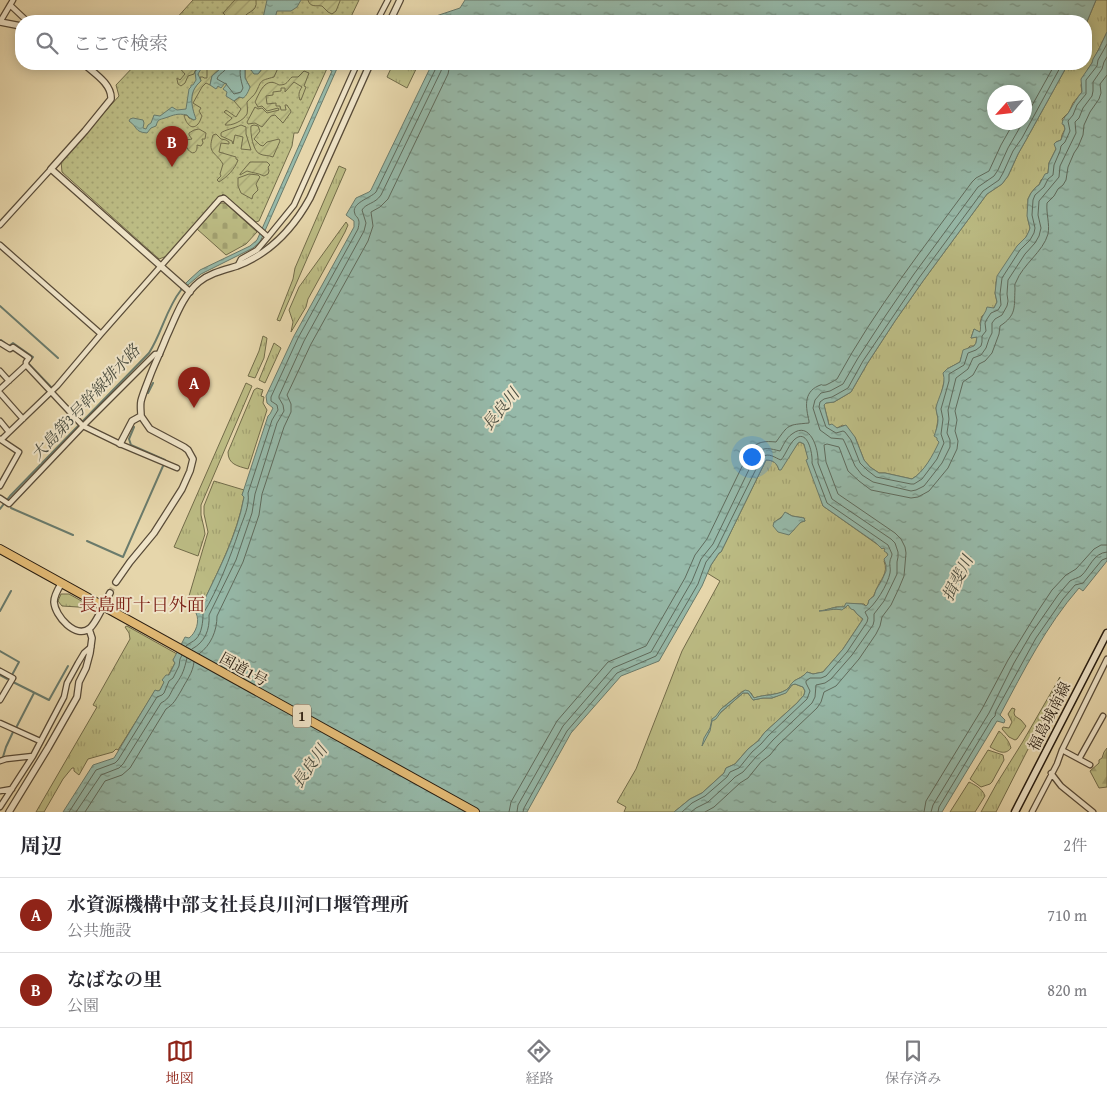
<!DOCTYPE html>
<html lang="ja">
<meta charset="utf-8">
<style>
:root{--surface:#fff;--page:#f7f7f7;--text:#2b2b33;--muted:#7c7c81;--line:#e1e1e2;--accent:#8f2418}
body{margin:0;font-family:"Gentium Book Plus","Noto Serif JP",serif;background:var(--page);color:var(--text)}
.compass{position:absolute;left:987px;top:85px;width:45px;height:45px;border-radius:50%;background:var(--surface);box-shadow:0 2px 12px #0003;rotate:243deg}
.you{position:absolute;left:751px;top:456px;width:18px;height:18px;margin:-12px;border:4px solid #fff;border-radius:50%;background:#1a73e8;box-shadow:0 0 0 8px #1a73e833}
.badge{display:grid;place-items:center;width:32px;height:32px;border-radius:50%;background:var(--accent);color:#fff;font-size:16px;font-weight:700}
.pin{position:absolute;translate:-50% -41px;filter:drop-shadow(0 1px 2px #0008)}
.pin::after{content:'';position:absolute;top:26px;width:18px;height:15px;background:inherit;clip-path:polygon(0 0,100% 0,50% 100%)}
.list{margin:0;padding:0;list-style:none}
h2{display:flex;justify-content:space-between;align-items:center;height:65px;margin:0;padding:0 20px;font-size:21px}
h2 small{font-size:16px;font-weight:400;color:var(--muted)}
.list li{display:grid;grid-template-columns:32px 1fr auto;gap:15px;align-items:center;box-sizing:border-box;height:75px;padding:0 20px;border-top:1px solid var(--line)}
.list b{display:block;font-size:19px;white-space:nowrap}
.list p{margin:0;font-size:16px;white-space:nowrap;color:var(--muted)}
.list em{font-size:16px;font-style:normal;color:var(--muted)}
.icon{flex:none;width:28px;height:28px;fill:none;stroke:currentColor;stroke-width:2;stroke-linecap:round;stroke-linejoin:round}
.map{position:relative;flex:none;width:1107px;height:812px;overflow:hidden}
.search{position:absolute;background:var(--surface);box-shadow:0 2px 12px #0003;left:15px;right:15px;top:15px;height:55px;display:flex;align-items:center;gap:12px;box-sizing:border-box;padding:0 18px;border-radius:20px;color:var(--muted);font-size:19px}
.sheet{height:215px;background:var(--surface)}
nav{display:flex;justify-content:space-around;align-items:center;box-sizing:border-box;height:70px;border-top:1px solid var(--line);background:var(--surface);font-size:14px;color:var(--muted)}
nav a{display:grid;justify-items:center;gap:2px}
nav .on{color:var(--accent)}
.map>svg:first-child{display:block}
.grass{fill:url(#grass-tufts);stroke:#726c4a;fill-rule:evenodd}
.forest{fill:url(#forest-firs);stroke:#726c4a}
.cemetery{fill:url(#cemetery-stones);stroke:#726c4a}
.park{fill:url(#park-dots);stroke:#726c4a}
.garden{fill:url(#garden-furrows);stroke:#726c4a}
.water{fill:url(#water-ripples);stroke:#6a7b6c;fill-rule:evenodd}
.lines{fill:none;stroke-linecap:round;stroke-linejoin:round}
.shore{stroke:#5f6b5d;stroke-width:1}
.stream{stroke:#6a7b6c;stroke-width:2}
.tertiary-tunnel{stroke:#c0b18c;stroke-width:5.5;stroke-dasharray:5.5 3;stroke-linecap:butt}
.minor-casing{stroke:#584b38;stroke-width:7}
.tertiary-casing{stroke:#584b38;stroke-width:8}
.secondary-casing{stroke:#281d11;stroke-width:9}
.trunk-casing{stroke:#281d11;stroke-width:10}
.minor{stroke:#efe4c8;stroke-width:4.5}
.tertiary{stroke:#efe4c8;stroke-width:5.5}
.secondary{stroke:#efe4c8;stroke-width:6}
.trunk{stroke:#e3bb76;stroke-width:8}
.labels{text-anchor:middle;dominant-baseline:central;stroke-width:4;stroke-linejoin:round;paint-order:stroke}
.shield{fill:#efe4c8;stroke:#645948;stroke-width:1}
.shield-label{font-size:14px;font-weight:bold;fill:#281d11}
.street-label{font-size:15px;fill:#281d11;stroke:#efe4c8}
.water-label{font-size:16px;font-style:italic;fill:#494c3f;stroke:#efe4c8}
.quarter-label{font-size:18px;fill:#7a1f14;stroke:#efe4c8}
</style>
<div class="map">
<svg width="1107" height="812" viewBox="0 0 1107 812">
<defs>
<pattern id="grass-tufts" width="24" height="20" patternUnits="userSpaceOnUse" patternTransform="scale(1.25)"><rect width="24" height="20" fill="#bcbc84"/><path d="M3 7l-1-3M5 7V3M7 7l1-3M15 17l-1-3M17 17v-4M19 17l1-3" fill="none" stroke="#a2a171"/></pattern>
<pattern id="forest-firs" width="22" height="20" patternUnits="userSpaceOnUse" patternTransform="scale(1.25)"><rect width="22" height="20" fill="#bcbc84"/><path d="M5 1l3.5 6h-7zM16 11l3.5 6h-7z" fill="#a2a171"/></pattern>
<pattern id="cemetery-stones" width="16" height="16" patternUnits="userSpaceOnUse" patternTransform="scale(1.25)"><rect width="16" height="16" fill="#bcbc84"/><path d="M2 7V4a2 2 0 0 1 4 0v3zM10 15v-3a2 2 0 0 1 4 0v3z" fill="#a2a171"/></pattern>
<pattern id="park-dots" width="8" height="8" patternUnits="userSpaceOnUse" patternTransform="scale(1.25)"><rect width="8" height="8" fill="#bcbc84"/><path d="M2 2h.1M6 6h.1" fill="none" stroke="#a2a171" stroke-width="1.8" stroke-linecap="round"/></pattern>
<pattern id="garden-furrows" width="10" height="10" patternUnits="userSpaceOnUse" patternTransform="scale(1.25)"><rect width="10" height="10" fill="#bcbc84"/><path d="M-1 1l2-2M0 10L10 0M9 11l2-2" fill="none" stroke="#a2a171"/></pattern>
<pattern id="water-ripples" width="26" height="14" patternUnits="userSpaceOnUse" patternTransform="scale(1.25)"><rect width="26" height="14" fill="#96b9a9"/><path d="M2 4q2-2 4 0t4 0M15 11q2-2 4 0t4 0" fill="none" stroke="#7a9688"/></pattern>
</defs>
<rect width="100%" height="100%" fill="#e6d6ab"/>
<filter id="stains"><feTurbulence type="fractalNoise" baseFrequency=".004" numOctaves="4"/><feColorMatrix values="0 0 0 0 .2 0 0 0 0 .09 0 0 0 0 .02 0 0 0 .5 -.17"/></filter>
<radialGradient id="worn" r=".72"><stop offset=".6" stop-color="#630" stop-opacity="0"/><stop offset="1" stop-color="#630" stop-opacity=".3"/></radialGradient>
<path class="grass" d="M 1096,0 L 1107,0 L 1107,32 L 1092,63 L 1088,69 L 1081,85 L 1082,92 L 1073,103 L 1069,112 L 1062,119 L 1065,129 L 1062,135 L 1061,140 L 1056,142 L 1056,149 L 1049,163 L 1048,173 L 1041,180 L 1039,185 L 1036,187 L 1031,193 L 1028,199 L 1028,220 L 1030,228 L 1029,232 L 1026,237 L 1017,247 L 996,282 L 996,289 L 995,293 L 997,302 L 994,308 L 982,316 L 980,323 L 981,330 L 979,332 L 974,329 L 971,338 L 977,337 L 976,343 L 974,346 L 970,346 L 962,355 L 960,362 L 947,369 L 940,399 L 936,408 L 938,419 L 936,432 L 940,442 C 934,455 924,472 912,479 L 885,473 L 879,473 L 870,467 L 864,460 L 855,437 L 843,425 L 837,428 L 829,425 L 824,405 L 826,403 L 834,402 L 851,392 L 867,364 L 895,321 L 923,281 L 987,194 L 1002,184 L 1008,176 L 1018,154 L 1026,140 L 1068,64 L 1086,64 L 1086,24 Z
M 393,64 L 415,64 L 418,65 L 407,88 L 387,77 Z
M 339,166 L 346,169 L 280,321 L 277,320 L 293,279 L 295,268 Z
M 346,222 L 348,225 L 345,232 L 308,299 L 306,307 L 291,332 L 293,322 L 289,310 L 299,287 Z
M 263,336 L 267,338 L 264,358 L 255,378 L 248,376 L 259,351 Z
M 274,343 L 281,348 L 265,383 L 259,380 Z
M 246,383 L 252,386 L 201,505 L 201,515 L 204,528 L 205,534 L 198,556 L 174,547 Z
M 257,388 L 263,390 L 261,396 L 264,397 L 263,403 L 267,410 L 248,469 C 237,466 228,464 228,452 L 254,390 Z
M 800,442 L 804,444 L 823,506 L 881,547 L 885,549 L 888,555 L 884,561 C 889,573 880,580 876,590 C 874,595 874,596 869,600 L 868,604 L 866,606 L 864,604 C 858,604 851,603 846,604 L 844,607 L 836,607 L 825,610 L 845,608 L 848,605 L 854,610 L 857,614 L 863,619 L 843,649 L 823,672 L 813,674 L 807,672 C 803,677 799,678 794,681 C 790,684 790,688 786,690 C 776,696 765,694 754,698 L 751,693 L 743,691 L 721,709 L 719,714 L 743,693 L 748,693 L 753,700 L 763,698 L 772,698 L 785,693 L 792,685 L 795,684 L 803,687 L 805,691 L 804,695 L 797,703 L 765,732 L 758,741 L 748,749 L 735,764 L 726,768 L 724,773 L 702,793 L 690,799 L 674,812 L 624,812 L 626,807 L 617,802 L 636,769 L 682,651 L 720,581 L 707,573 L 711,565 L 719,553 L 721,552 L 766,460 C 773,460 777,463 779,470 L 798,443 ZM 787,513 L 792,516 L 804,518 L 805,521 C 800,522 796,525 794,530 L 791,532 L 776,521 Z
M 214,481 L 244,490 L 242,495 L 244,497 C 237,534 220,567 204,601 L 189,596 L 208,532 L 204,514 L 204,506 Z
M 61,594 L 69,594 L 94,608 L 62,606 L 58,601 Z
M 127,626 L 177,654 L 173,660 L 175,663 L 160,690 L 159,691 L 155,691 L 118,750 L 116,749 L 113,752 L 88,759 L 79,775 L 74,771 L 74,768 L 72,768 L 63,779 L 44,812 L 36,812 L 97,707 L 93,705 L 130,639 L 129,633 L 125,627 Z
M 1060,677 L 1049,700 L 1052,702 L 996,812 L 981,812 L 997,783 L 1022,743 Z
M 1012,708 L 1015,709 L 1014,713 L 1015,716 L 1021,720 L 1026,726 L 1017,739 L 1015,740 L 1009,737 L 1002,729 L 1003,727 L 1009,728 L 1012,722 L 1008,714 Z
M 999,731 C 1005,736 1009,741 1011,748 C 1005,756 997,751 990,747 Z
M 988,750 L 1003,755 L 1004,760 L 992,782 L 990,784 L 981,787 L 970,779 Z
M 969,782 C 975,785 982,788 985,796 L 975,812 L 950,812 Z"/>
<path class="forest" d="M 1107,748 L 1107,787 L 1099,788 L 1090,771 L 1099,763 L 1099,760 L 1102,758 L 1104,752 Z"/>
<path class="cemetery" d="M 220,203 L 225,203 L 257,232 L 246,244 L 226,255 L 197,229 Z"/>
<path class="park" d="M 193,0 L 359,0 L 349,21 L 174,21 Z
M 136,64 L 329,64 L 298,133 L 294,133 L 292,146 L 259,221 L 256,222 L 223,194 L 167,256 L 159,259 L 62,172 L 61,161 L 119,96 L 116,85 Z"/>
<path class="garden" d="M 235,0 L 256,0 C 258,14 245,10 242,21 L 219,21 L 225,15 L 223,13 Z
M 308,0 L 340,0 L 340,1 L 336,11 L 332,14 L 328,12 L 322,6 C 317,5 310,8 308,0 Z
M 176,64 L 201,64 L 195,71 L 194,74 L 188,76 L 185,83 L 181,86 L 178,84 L 177,79 L 177,78 L 180,80 L 185,74 Z
M 213,64 L 222,64 L 220,69 L 212,76 L 210,85 L 206,83 L 202,87 L 193,103 L 201,108 L 199,111 L 202,116 C 201,118 200,122 198,124 C 191,132 185,121 184,115 L 187,115 L 189,118 L 194,120 L 195,119 C 191,106 188,91 201,81 L 200,77 L 203,77 L 204,78 L 207,78 L 207,68 Z
M 272,64 L 283,64 L 278,68 L 274,77 C 259,81 262,80 256,92 C 254,96 250,98 247,102 C 247,106 248,110 247,114 C 243,121 232,126 225,125 C 227,121 230,121 232,118 L 224,112 L 226,110 L 236,117 L 241,109 L 234,101 L 240,97 L 243,98 L 250,87 L 245,78 L 245,67 L 259,73 L 264,66 Z
M 304,71 L 309,73 L 304,86 L 306,87 L 301,100 L 300,100 C 298,95 299,91 302,87 L 294,82 L 285,92 L 285,88 L 281,88 L 281,91 L 273,92 L 273,95 L 266,96 L 267,104 L 276,103 L 276,106 L 280,106 L 281,110 L 286,110 L 285,105 L 287,105 C 288,108 291,109 291,112 L 283,123 L 275,115 L 271,116 L 262,127 L 255,123 L 248,124 L 247,122 L 255,107 L 258,109 L 262,108 L 267,113 L 279,110 L 278,108 L 267,111 L 262,106 L 258,107 L 255,102 C 260,92 265,76 279,85 C 288,85 287,81 292,77 L 298,77 Z
M 241,125 L 246,127 L 246,134 L 251,150 L 241,149 L 243,137 L 235,135 L 233,144 L 232,141 L 221,136 L 221,133 C 224,130 235,128 241,125 Z
M 254,125 L 258,126 L 260,131 L 254,139 L 260,145 L 263,146 L 267,142 L 279,139 L 280,141 L 273,157 C 268,155 264,156 260,154 C 253,152 250,132 251,126 Z
M 199,129 L 206,133 L 205,139 L 202,139 L 203,143 L 201,146 L 197,145 C 198,159 184,152 186,140 L 192,139 L 189,135 L 189,133 L 194,130 Z
M 216,134 L 221,139 L 226,140 L 229,142 L 229,144 L 221,143 L 219,152 L 236,157 L 236,159 L 238,160 C 235,169 227,177 219,182 L 217,180 L 221,176 L 220,174 L 223,164 C 215,151 207,154 213,135 Z
M 250,162 L 267,162 L 270,165 L 268,167 L 269,171 L 268,174 L 264,176 C 258,173 253,173 247,171 L 240,175 L 240,174 Z
M 249,174 L 258,175 L 260,177 L 256,184 L 258,190 L 253,195 L 252,199 L 241,193 L 238,186 L 238,178 Z"/>
<path class="water" d="M 267,0 L 301,0 L 297,7 L 291,11 L 277,11 L 275,18 L 277,21 L 256,21 L 263,18 Z
M 465,0 L 1096,0 L 1086,24 L 1086,21 L 433,21 L 436,16 L 460,8 Z
M 1107,32 L 1107,561 L 1083,591 L 1079,588 C 1046,626 1024,670 1000,715 L 1005,720 L 1004,723 L 997,721 L 942,812 L 674,812 L 690,799 L 702,793 L 724,773 L 726,768 L 735,764 L 748,749 L 758,741 L 765,732 L 797,703 L 804,695 L 805,691 L 803,687 L 795,684 L 792,685 L 786,693 L 772,698 L 763,698 L 753,700 L 748,693 L 743,693 L 721,712 L 716,719 L 712,721 L 710,731 L 702,746 L 704,738 L 710,728 L 712,719 L 716,716 L 721,709 L 745,690 L 749,691 L 754,698 C 765,694 776,696 786,690 C 790,688 790,684 794,681 C 799,678 803,677 807,672 L 813,674 L 823,672 L 843,649 L 863,619 L 857,614 L 854,610 L 851,609 L 848,605 L 842,610 C 834,608 827,611 819,611 C 828,610 835,606 844,607 L 846,603 L 862,604 L 866,606 L 868,604 L 869,600 L 874,596 L 876,590 L 882,580 L 886,571 L 886,565 L 884,559 L 888,555 L 887,553 L 884,551 L 885,549 L 883,548 L 882,549 L 876,543 L 823,506 L 806,460 L 808,459 L 804,444 L 800,442 L 798,443 L 781,470 L 779,470 C 777,463 773,460 766,460 L 721,552 L 719,553 L 711,565 L 702,586 L 659,661 L 621,676 L 571,733 L 527,812 L 63,812 L 93,765 L 114,758 L 155,690 L 158,691 L 160,690 L 164,682 L 162,680 L 166,675 L 169,675 L 175,663 L 173,660 L 185,637 L 189,638 C 196,633 200,621 196,613 L 200,609 C 217,573 237,537 244,497 L 242,495 L 268,416 L 270,414 L 273,408 L 267,403 L 266,396 L 294,336 L 354,227 L 354,221 L 346,215 L 356,198 L 369,192 L 371,190 L 432,64 L 1068,64 L 1026,140 L 1018,154 L 1008,176 L 1002,184 L 987,194 L 923,281 L 895,321 L 867,364 L 851,392 L 834,402 L 826,403 L 824,405 L 829,425 L 832,424 L 837,428 L 846,425 L 855,437 L 864,460 L 870,467 L 879,473 L 885,473 L 912,479 C 924,472 933,455 939,442 L 937,440 L 937,438 L 934,436 C 936,431 938,425 938,420 C 938,416 936,412 936,408 C 938,397 947,385 943,373 L 947,369 L 960,362 L 963,350 L 974,346 L 976,343 L 977,337 L 971,338 L 974,329 L 980,332 C 981,328 980,325 981,321 C 982,315 986,313 987,307 L 994,308 L 997,302 L 995,293 L 997,276 L 1017,246 L 1026,237 L 1029,231 L 1030,228 L 1027,216 L 1028,199 L 1031,193 L 1036,187 L 1039,185 L 1045,174 L 1048,173 L 1049,163 L 1056,149 L 1054,144 L 1056,142 L 1061,140 L 1065,129 L 1064,125 L 1062,124 C 1063,117 1067,116 1070,110 C 1074,103 1077,98 1082,92 L 1081,79 L 1092,63 L 1093,59 L 1099,49 ZM 994,92 L 1024,92 L 1024,122 L 994,122 Z
M 201,64 L 204,64 L 198,74 L 201,81 C 188,92 191,105 196,119 L 194,120 L 190,118 L 187,115 C 177,113 174,115 165,118 C 159,120 158,119 156,126 L 151,128 L 147,133 C 134,132 138,127 129,121 L 130,119 L 133,118 L 143,120 L 144,123 L 143,128 L 146,129 L 148,125 L 151,123 L 154,115 L 160,116 L 172,107 L 177,110 L 186,109 L 189,89 L 191,87 L 191,85 L 193,85 L 196,80 L 195,72 Z
M 222,64 L 272,64 L 264,66 L 258,74 L 254,74 L 251,70 L 245,67 L 245,78 L 250,87 C 249,90 246,97 243,98 L 239,97 L 234,101 L 226,96 L 227,92 L 223,89 L 227,84 L 225,83 L 221,88 L 218,86 L 216,89 L 210,85 L 212,76 L 220,69 Z
M 335,64 L 339,64 L 260,242 L 253,248 L 201,274 L 182,290 L 180,289 L 189,280 L 200,270 L 250,246 L 257,240 L 332,71 L 330,70 L 332,69 Z
M 785,512 L 792,516 L 804,518 L 805,521 L 801,522 L 789,535 L 778,532 L 773,526 L 774,522 L 781,518 Z"/>
<g class="lines">
<path class="shore" d="M 227,64 C 227,73 219,72 217,79 L 226,84 L 234,94 L 241,92 L 243,88 C 241,80 238,71 242,64
M 1062,64 L 1022,138 L 1013,151 L 1003,173 L 999,180 L 983,191 L 919,278 L 863,361 L 848,388 L 832,397 L 824,399 L 820,402 L 819,407 L 826,427 L 836,433 L 843,431 L 845,432 L 851,440 L 860,463 L 867,470 L 876,477 L 911,484 L 914,484 L 922,479 L 937,459 L 944,443 L 941,434 L 943,419 L 941,409 L 949,381 L 949,374 L 964,365 L 968,353 L 976,350 L 981,346 L 982,342 L 982,336 L 986,331 L 985,323 L 987,319 L 991,313 L 998,310 L 1001,305 L 1000,294 L 1002,278 L 1020,250 L 1030,240 L 1034,233 L 1035,228 L 1032,215 L 1033,200 L 1035,195 L 1044,187 L 1048,179 L 1053,175 L 1054,165 L 1060,151 L 1061,146 L 1065,142 L 1070,131 L 1068,121 L 1073,115 L 1077,105 L 1086,94 L 1086,80 L 1097,66 L 1098,60 L 1107,44
M 1024,120 L 1055,64
M 1023,122 L 1008,148 L 998,170 L 994,176 L 978,187 L 914,274 L 886,315 L 858,358 L 843,384 L 830,391 L 821,393 L 815,400 L 813,408 L 820,430 L 831,438 L 843,439 L 845,443 L 855,466 L 862,475 L 873,482 L 911,491 L 916,490 L 924,486 L 942,463 L 950,447 L 950,440 L 947,433 L 949,419 L 948,410 L 956,378 L 968,369 L 973,358 L 981,355 L 986,348 L 989,339 L 992,333 L 992,323 L 995,319 L 1002,315 L 1007,306 L 1008,301 L 1007,294 L 1008,280 L 1025,254 L 1035,243 L 1039,236 L 1041,228 L 1038,215 L 1039,201 L 1059,177 L 1060,166 L 1076,133 L 1075,122 L 1079,118 L 1083,108 L 1092,96 L 1093,91 L 1093,82 L 1102,69 L 1104,62 L 1107,57
M 186,646 C 189,643 193,642 196,639 C 202,633 203,621 203,614 C 218,589 230,558 239,531 C 243,519 250,506 248,493 L 272,420 L 278,410 L 277,405 L 271,401 L 271,397 L 298,338 L 358,229 C 359,224 360,221 357,217 C 356,216 355,215 355,214 C 350,203 371,198 376,192 L 436,68 L 436,64
M 192,649 C 205,642 210,630 209,615 L 236,560 L 252,513 L 255,494 L 277,423 L 284,411 L 283,405 L 279,398 L 279,396 L 304,341 L 364,231 L 366,223 L 362,210 C 366,203 375,204 381,195 L 441,71 L 443,64
M 199,654 C 211,645 217,631 217,616 L 243,562 L 259,515 L 262,494 L 284,427 L 291,412 L 291,404 L 287,395 L 311,344 L 368,241 L 373,226 L 371,212 L 380,207 L 388,199 L 448,74 L 450,64
M 69,812 L 96,770 L 115,763 L 118,760 L 157,697 L 162,695 L 164,693 L 169,681 L 173,678 L 179,666 L 180,659 L 182,655
M 76,812 L 101,775 L 119,768 L 123,764 L 161,703 C 171,698 170,692 176,684 C 183,674 184,670 187,658
M 85,812 L 105,781 L 122,775 L 130,768 L 166,709 C 174,704 176,699 181,691 C 186,681 193,673 194,662
M 509,812 L 511,802 L 557,721 L 608,662 L 646,646 L 685,578 L 695,555 L 707,539 L 750,450 C 758,441 765,441 776,442 C 789,424 787,425 809,423 L 809,421 C 806,408 803,393 818,386 C 825,383 819,386 826,385 C 830,383 834,381 837,379 C 875,309 925,246 972,182 L 976,178 L 989,171 L 1001,145 L 1014,122
M 517,812 L 518,805 L 563,726 L 613,668 L 651,652 L 692,581 L 701,559 L 713,544 L 757,453 C 764,446 771,449 780,451 C 783,446 786,438 792,434 C 810,420 819,449 818,463 L 832,499 L 891,539 L 895,543 L 898,552 L 898,557 L 897,562 L 897,574 L 884,601 L 874,614 L 874,621 L 873,625 L 852,655 L 831,679 L 825,683 L 816,685 L 815,697 L 812,703 L 773,740 L 765,749 L 756,757 L 743,772 L 735,777 L 731,781 L 708,802 L 696,808 L 691,812
M 523,812 L 524,808 L 567,731 L 617,673 L 656,656 L 698,584 L 706,562 L 717,548 L 762,457 C 769,452 775,458 781,460 C 786,454 789,444 795,439 C 808,428 813,455 812,463 L 827,503 L 888,545 L 892,554 C 892,557 890,559 890,561 C 889,564 891,569 890,573 C 888,584 875,606 865,612 L 868,618 L 867,622 L 847,652 L 826,676 L 821,678 L 810,678 L 806,681 L 806,683 L 810,691 L 807,699 L 768,736 L 761,744 L 752,752 L 739,768 L 730,772 L 727,777 L 705,796 L 692,803 L 682,812
M 705,812 L 714,807 L 740,783 L 748,778 L 761,762 L 770,755 L 778,745 L 817,708 L 821,702 L 824,692 L 836,686 L 859,659 L 876,634 L 880,626 L 882,617 L 891,605 L 899,588 L 904,576 L 906,553 L 905,547 L 901,539 L 895,533 L 838,494 L 826,462 L 824,445 L 827,444 L 839,447 L 848,471 L 859,481 L 871,490 L 911,498 L 918,497 L 929,491 L 948,468 L 957,449 L 958,441 L 955,431 L 957,420 L 955,411 L 963,382 L 973,375 L 979,364 L 985,361 L 992,353 L 999,334 L 1000,326 C 1017,315 1014,307 1015,289 C 1015,286 1014,285 1016,282 C 1023,264 1043,252 1048,234 C 1050,224 1046,214 1047,203 L 1054,196 L 1058,189 L 1063,185 L 1066,180 L 1068,167 L 1074,153 L 1078,147 L 1083,135 L 1084,125 L 1090,112 L 1099,99 L 1101,93 L 1100,84 L 1107,75
M 924,812 L 926,801 L 982,709 L 1008,660 L 1038,611 L 1052,590 L 1066,575 L 1076,569 L 1094,549 L 1101,545 L 1107,545
M 931,812 L 933,805 L 989,713 L 1014,663 L 1031,634 L 1058,595 L 1070,581 C 1073,579 1078,578 1081,576 C 1090,568 1093,553 1107,552
M 938,812 L 939,807 L 992,719 L 995,716 L 996,711 L 1036,638 L 1063,599 L 1075,585 L 1083,583 L 1102,560 L 1107,558"/>
<path class="stream" d="M 0,306 L 58,358
M 1,340 L 9,346 L 13,343 L 33,357 L 28,363 L 52,388
M 148,393 L 153,383
M 134,427 L 129,439 L 131,445 L 165,460
M 11,508 L 73,535
M 0,509 L 10,496 L 149,353 C 162,333 166,309 181,290
M 87,541 L 123,557 L 163,466
M 0,611 L 11,591
M 0,651 L 19,662 L 12,675
M 0,675 L 7,679
M 13,682 L 49,700 L 68,666
M 17,726 L 34,693
M 3,757 L 6,747 L 13,732"/>
<path class="tertiary-tunnel" d="M 110,593 L 116,582"/>
<g class="minor-casing">
<path id="minor" d="M 10,5 L 27,21
M 377,21 L 388,0
M 0,22 L 13,0
M 0,225 L 51,169
M 0,245 L 101,334
M 238,265 L 241,259 L 257,250 L 268,237 L 294,205 L 357,64
M 0,343 L 10,349 L 13,347 L 29,358 L 26,362 L 26,365
M 0,371 L 9,381
M 0,389 L 26,365 L 83,426 L 120,444 L 177,468
M 0,393 L 23,419
M 0,421 L 9,432
M 0,439 L 1,440 L 57,386 L 101,334 L 220,199 L 224,198 L 268,237
M 0,486 L 19,452 L 1,440
M 0,498 L 9,504 L 83,426 L 155,354 L 160,354
M 0,671 L 13,678 L 0,700
M 0,723 L 40,741
M 1062,750 L 1090,765
M 1079,759 L 1103,716
M 0,761 L 6,759 L 33,756
M 1051,773 L 1061,786 L 1093,812
M 0,791 L 12,789
M 0,807 L 33,756 L 64,697 L 67,683 L 78,663 L 84,653 L 91,647
M 1032,812 L 1057,764 L 1062,750 L 1107,659"/>
</g>
<g class="tertiary-casing">
<path id="tertiary" d="M 390,21 L 400,0
M 0,22 L 21,26
M 84,64 C 94,73 112,84 111,99 L 85,131 L 51,169 L 190,292
M 120,444 L 132,421 L 141,416 C 141,411 140,406 141,401 C 143,393 147,384 150,376 C 155,363 161,351 166,338 C 175,319 182,296 199,282 C 210,273 224,270 237,266 C 271,253 293,229 310,198 L 370,64
M 116,582 L 130,562 L 154,533 L 182,489 L 190,471 L 193,459 L 188,450 L 184,447 L 150,429 L 141,416
M 61,584 C 58,589 54,596 54,602 C 55,616 76,640 90,628 C 97,622 105,602 110,593
M 9,812 L 48,748 L 77,697 L 79,682 L 86,668 L 90,653 L 92,638 L 89,629"/>
</g>
<g class="secondary-casing">
<path id="secondary" d="M 1015,812 L 1107,633"/>
</g>
<g class="trunk-casing">
<path id="trunk" d="M 0,549 L 475,812"/>
</g>
<use href="#minor" class="minor"/>
<use href="#tertiary" class="tertiary"/>
<use href="#secondary" class="secondary"/>
<use href="#trunk" class="trunk"/>
</g>
<g class="labels">
<rect class="shield" x="293" y="704.5" width="18" height="23" rx="4"/>
<g class="shield-label">
<text x="302" y="716">1</text>
</g>
<g class="street-label">
<text transform="translate(244 669) rotate(29)">国道1号</text>
<text transform="translate(1049 716) rotate(-63)">福島城南線</text>
</g>
<g class="water-label">
<text transform="translate(85 402) rotate(-47)">大島第3号幹線排水路</text>
<text transform="translate(500 409) rotate(-51)">長良川</text>
<text transform="translate(957 578) rotate(-63)">揖斐川</text>
<text transform="translate(309 766) rotate(-55)">長良川</text>
</g>
<g class="quarter-label">
<text x="142" y="604">長島町十日外面</text>
</g>
</g>
<rect width="100%" height="100%" filter="url(#stains)"/>
<rect width="100%" height="100%" fill="url(#worn)"/>
</svg>
<svg class="compass" viewBox="-18 -18 36 36"><path d="M0-13l5 13h-10z" fill="#e53935"/><path d="M0 13l5-13h-10z" fill="#7c7c81"/></svg>
<div class="you"></div>
<div class="pin badge" style="left:194px;top:408px">A</div>
<div class="pin badge" style="left:172px;top:167px">B</div>
<div class="search"><svg class="icon" aria-label="search" viewBox="0 0 24 24"><circle cx="10" cy="10" r="6"/><path d="M15 15l6 6"/></svg>ここで検索</div>
</div>
<section class="sheet">
<h2>周辺<small>2件</small></h2>
<ul class="list">
<li><span class="badge">A</span><div><b>水資源機構中部支社長良川河口堰管理所</b><p>公共施設</p></div><em>710 m</em></li>
<li><span class="badge">B</span><div><b>なばなの里</b><p>公園</p></div><em>820 m</em></li>
</ul>
</section>
<nav>
<a class="on"><svg class="icon" aria-label="map" viewBox="0 0 24 24"><path d="M3 6l6-2 6 2 6-2v14l-6 2-6-2-6 2zM9 4v14M15 6v14"/></svg>地図</a>
<a><svg class="icon" aria-label="directions" viewBox="0 0 24 24"><path d="M12 3l9 9-9 9-9-9zM9 14v-3h6M13 9l2 2-2 2"/></svg>経路</a>
<a><svg class="icon" aria-label="saved" viewBox="0 0 24 24"><path d="M7 4h10v16l-5-4-5 4z"/></svg>保存済み</a>
</nav>
